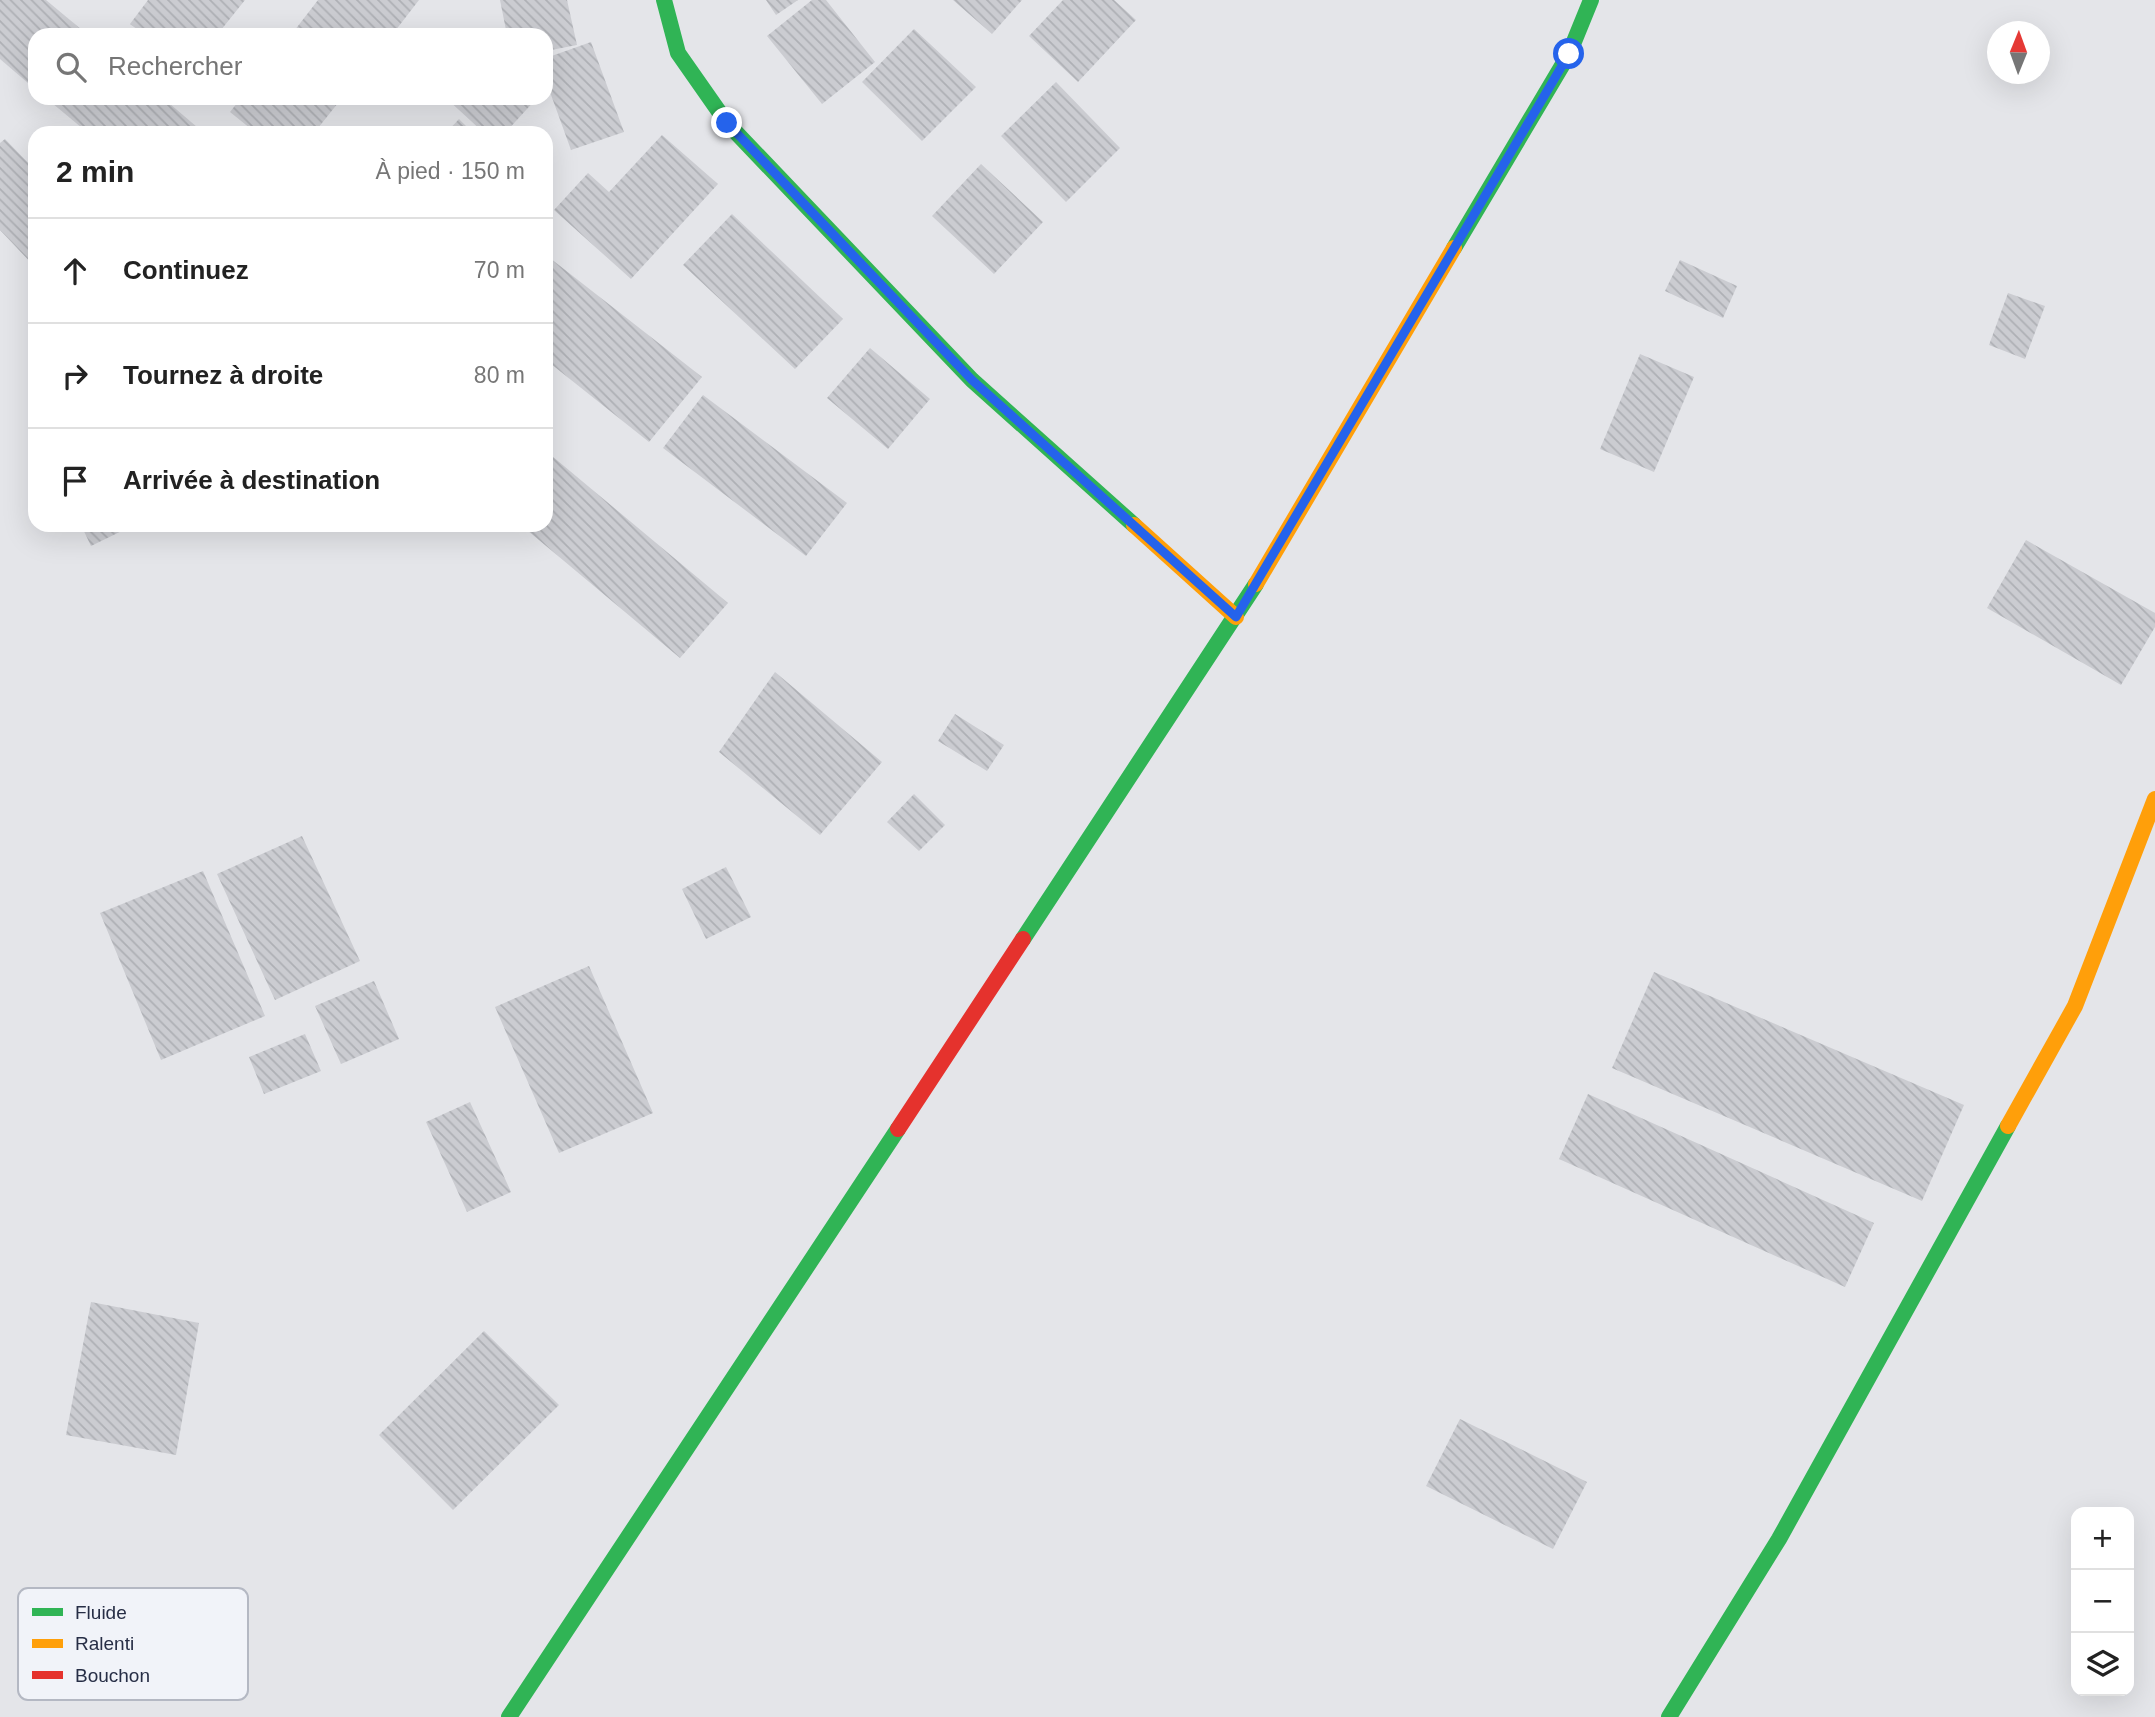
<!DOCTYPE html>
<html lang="fr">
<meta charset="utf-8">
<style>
:root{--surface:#fff;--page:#f6f6f6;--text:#222;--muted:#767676;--line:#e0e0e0}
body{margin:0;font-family:Arial,sans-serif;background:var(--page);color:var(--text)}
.controls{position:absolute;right:21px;bottom:21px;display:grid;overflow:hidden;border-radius:14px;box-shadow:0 7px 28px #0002}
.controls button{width:63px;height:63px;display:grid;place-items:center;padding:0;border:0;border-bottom:2px solid var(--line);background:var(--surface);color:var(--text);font:35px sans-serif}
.compass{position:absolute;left:1987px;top:21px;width:63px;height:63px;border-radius:50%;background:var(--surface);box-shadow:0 7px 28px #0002;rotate:1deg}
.stop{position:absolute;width:21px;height:21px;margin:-16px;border:5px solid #2563eb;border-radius:50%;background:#fff}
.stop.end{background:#2563eb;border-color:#fff;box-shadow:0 2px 7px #0008}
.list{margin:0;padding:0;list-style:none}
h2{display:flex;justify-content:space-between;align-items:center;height:91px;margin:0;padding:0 28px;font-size:30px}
h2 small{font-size:23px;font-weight:400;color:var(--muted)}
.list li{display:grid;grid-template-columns:46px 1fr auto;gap:21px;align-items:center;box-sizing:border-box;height:105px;padding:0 28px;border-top:2px solid var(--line)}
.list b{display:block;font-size:26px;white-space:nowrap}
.list em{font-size:23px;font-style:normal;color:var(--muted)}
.icon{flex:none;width:38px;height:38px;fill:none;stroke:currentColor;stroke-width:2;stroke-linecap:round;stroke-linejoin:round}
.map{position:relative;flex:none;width:2155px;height:1717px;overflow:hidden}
.search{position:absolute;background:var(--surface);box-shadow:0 7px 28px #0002;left:28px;top:28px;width:525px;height:77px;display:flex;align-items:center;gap:18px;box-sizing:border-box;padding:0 24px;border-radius:21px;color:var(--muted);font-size:26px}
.panel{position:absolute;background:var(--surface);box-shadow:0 7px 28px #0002;left:28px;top:126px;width:525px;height:406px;border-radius:21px}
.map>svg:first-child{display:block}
.building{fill:url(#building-back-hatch)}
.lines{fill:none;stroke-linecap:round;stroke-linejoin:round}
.fast{stroke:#30b455;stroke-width:16}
.slow{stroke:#ff9f0a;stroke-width:16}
.jam{stroke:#e5322d;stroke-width:16}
.route{stroke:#2563eb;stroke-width:9}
.key{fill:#f1f3f9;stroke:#b4b8c3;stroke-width:2}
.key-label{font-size:19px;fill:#272e46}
</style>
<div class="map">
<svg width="2155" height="1717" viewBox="0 0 2155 1717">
<defs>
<pattern id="building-back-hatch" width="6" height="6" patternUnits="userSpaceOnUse" patternTransform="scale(1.75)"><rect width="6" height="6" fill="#cbccd1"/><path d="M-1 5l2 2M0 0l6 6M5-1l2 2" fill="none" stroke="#aeb0b5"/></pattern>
</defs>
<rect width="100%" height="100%" fill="#e4e5e9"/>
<path class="building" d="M 0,0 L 46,0 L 88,35 L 35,35 L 35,89 L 0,59 Z
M 148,0 L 245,0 L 217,35 L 145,35 L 130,24 Z
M 318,0 L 419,0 L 392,35 L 291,35 Z
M 500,0 L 567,0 L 577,45 L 546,51 L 546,35 L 507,35 Z
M 766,0 L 798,0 L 776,15 Z
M 812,0 L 826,0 L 875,62 L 822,104 L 767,36 Z
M 953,0 L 1022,0 L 992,34 Z
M 1063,0 L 1114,0 L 1136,20 L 1078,82 L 1029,36 Z
M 914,29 L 976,87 L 922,141 L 862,82 Z
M 591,42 L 624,132 L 571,150 L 546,81 L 546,58 Z
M 1056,82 L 1120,148 L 1066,202 L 1001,136 Z
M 46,98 L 163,98 L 204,133 L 88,133 Z
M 241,98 L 342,98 L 314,133 L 256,133 L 230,112 Z
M 446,98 L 537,98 L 505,133 L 484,133 Z
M 459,119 L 473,133 L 446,133 Z
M 662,135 L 718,184 L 631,279 L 554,210 L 588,173 L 609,192 Z
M 5,139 L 35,170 L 35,267 L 0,230 L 0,143 Z
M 981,164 L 1043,222 L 994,274 L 932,216 Z
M 732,214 L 843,319 L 795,369 L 683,265 Z
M 546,255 L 702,377 L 649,442 L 546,360 Z
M 1680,260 L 1737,286 L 1723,318 L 1665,291 Z
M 2008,293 L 2045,306 L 2025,359 L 1989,345 Z
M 870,348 L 930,399 L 888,449 L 827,398 Z
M 1640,354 L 1694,377 L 1654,472 L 1600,449 Z
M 703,395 L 847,503 L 806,556 L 663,448 Z
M 546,451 L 728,603 L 680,658 L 521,525 L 546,525 Z
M 81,525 L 134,525 L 91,546 Z
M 2026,540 L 2155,613 L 2155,627 L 2121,685 L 1987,608 Z
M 775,672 L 882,762 L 820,835 L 719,752 Z
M 955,714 L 1004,745 L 987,771 L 938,741 Z
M 914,794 L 945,825 L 919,851 L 887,822 Z
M 302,836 L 360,961 L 275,1000 L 217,874 Z
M 726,867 L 751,917 L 706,939 L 682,889 Z
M 203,871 L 265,1016 L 161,1060 L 100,913 Z
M 589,966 L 653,1113 L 559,1153 L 495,1007 Z
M 1654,972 L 1964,1105 L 1922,1201 L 1612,1068 Z
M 374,981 L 399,1039 L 341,1064 L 315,1006 Z
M 305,1034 L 321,1071 L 264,1094 L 249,1057 Z
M 1588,1094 L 1874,1223 L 1845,1287 L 1559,1159 Z
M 470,1102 L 511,1192 L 467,1212 L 426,1122 Z
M 91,1302 L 199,1323 L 176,1455 L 66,1435 Z
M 484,1331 L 559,1405 L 453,1510 L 379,1435 Z
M 1460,1419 L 1587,1482 L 1553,1549 L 1426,1486 Z"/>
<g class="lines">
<path class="fast" d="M 664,0 L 678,53 L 727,123 L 972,380 L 1134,525
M 1454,248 L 1569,54 L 1591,0
M 1023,939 L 1256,584
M 509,1717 L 898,1129
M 1669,1717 L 1779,1539 L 2008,1126"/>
<path class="slow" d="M 1134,525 L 1236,617
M 1256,584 L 1454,248
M 2008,1126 L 2075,1006 L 2155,799"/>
<path class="jam" d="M 898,1129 L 1023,939"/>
</g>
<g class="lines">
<path class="route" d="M 727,123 L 972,380 L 1236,617 L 1569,54"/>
</g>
<rect x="18" y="1588" width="230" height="112" rx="10" class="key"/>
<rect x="32" y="1608" width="31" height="8" fill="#30b455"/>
<rect x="32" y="1639" width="31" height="9" fill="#ff9f0a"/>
<rect x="32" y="1671" width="31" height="8" fill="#e5322d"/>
<g class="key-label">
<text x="75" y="1619">Fluide</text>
<text x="75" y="1650">Ralenti</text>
<text x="75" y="1682">Bouchon</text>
</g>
</svg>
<div class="controls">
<button>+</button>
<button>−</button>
<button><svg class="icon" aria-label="layers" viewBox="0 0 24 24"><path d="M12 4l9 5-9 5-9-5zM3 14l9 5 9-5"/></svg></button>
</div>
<svg class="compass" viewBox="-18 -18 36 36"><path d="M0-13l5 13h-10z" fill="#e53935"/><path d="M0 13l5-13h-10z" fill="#767676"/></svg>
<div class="stop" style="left:1569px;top:54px"></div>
<div class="stop end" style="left:727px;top:123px"></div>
<div class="search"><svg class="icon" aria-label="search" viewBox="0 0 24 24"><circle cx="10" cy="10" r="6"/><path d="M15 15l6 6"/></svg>Rechercher</div>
<section class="panel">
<h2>2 min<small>À pied · 150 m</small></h2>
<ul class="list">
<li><svg class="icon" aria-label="ahead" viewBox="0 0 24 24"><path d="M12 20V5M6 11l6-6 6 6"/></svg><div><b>Continuez</b></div><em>70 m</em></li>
<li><svg class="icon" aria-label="right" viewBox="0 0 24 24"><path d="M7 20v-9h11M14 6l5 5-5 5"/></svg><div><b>Tournez à droite</b></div><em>80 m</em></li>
<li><svg class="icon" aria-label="arrive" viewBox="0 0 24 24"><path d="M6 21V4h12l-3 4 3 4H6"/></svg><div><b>Arrivée à destination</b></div></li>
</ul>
</section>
</div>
